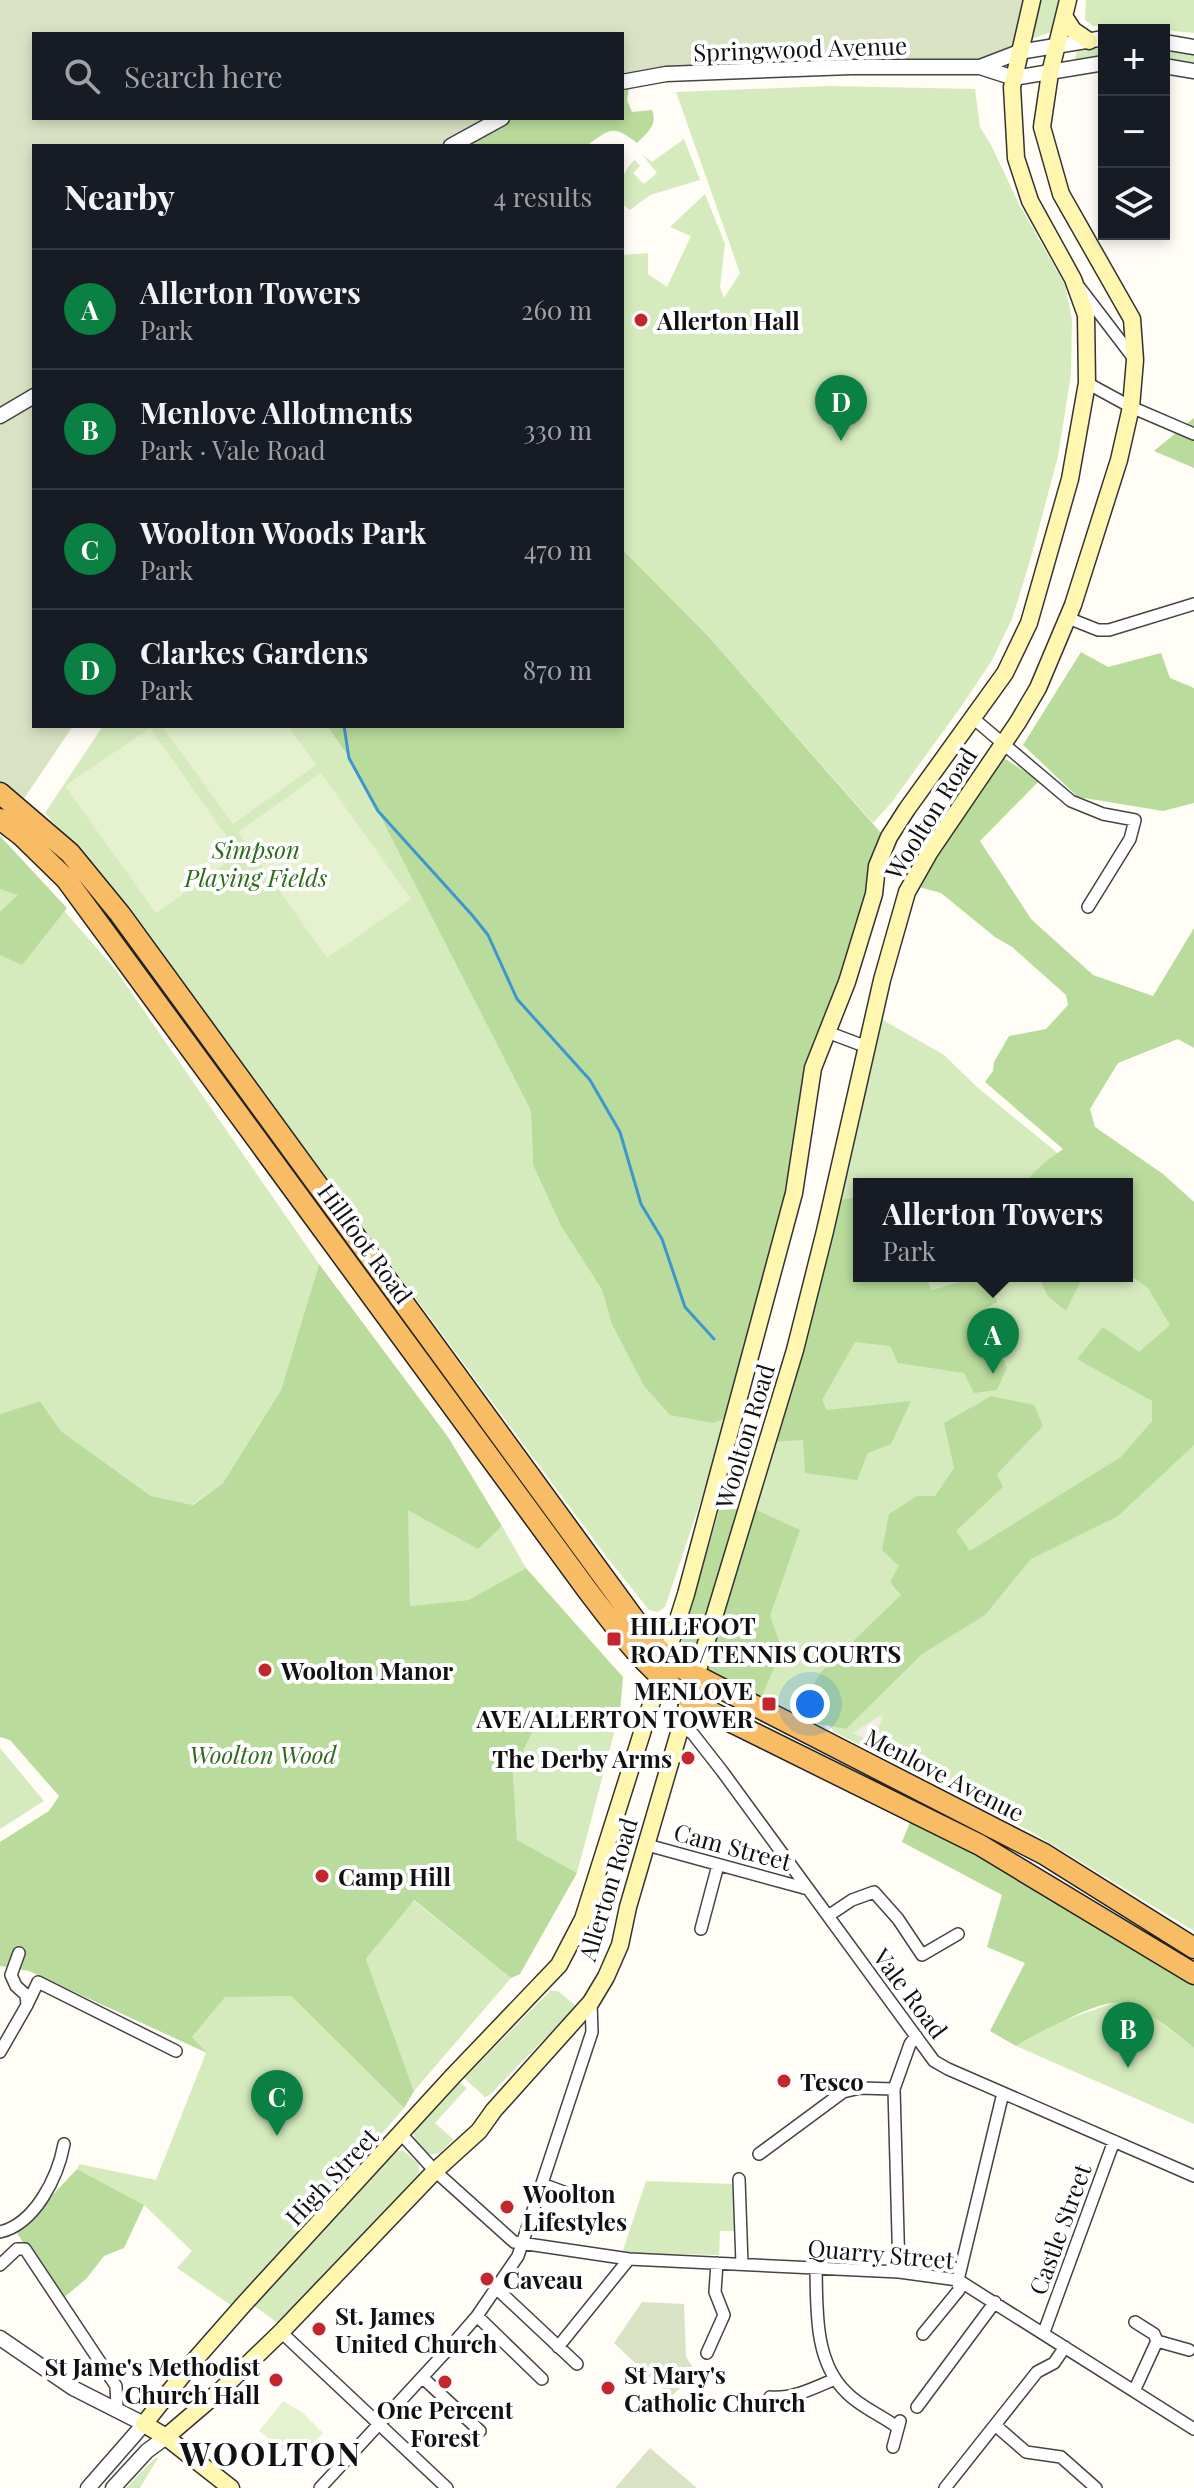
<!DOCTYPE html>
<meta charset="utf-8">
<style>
:root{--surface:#171b24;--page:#20242c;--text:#f1f3f6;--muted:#9ea1a6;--line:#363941;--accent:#0b8043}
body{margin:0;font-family:"Playfair Display",serif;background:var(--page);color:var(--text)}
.controls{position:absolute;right:24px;top:24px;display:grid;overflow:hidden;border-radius:0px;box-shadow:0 4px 12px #0003}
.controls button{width:72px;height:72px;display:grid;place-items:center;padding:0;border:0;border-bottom:2px solid var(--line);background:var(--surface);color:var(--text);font:40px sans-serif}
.you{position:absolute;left:810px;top:1704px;width:28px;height:28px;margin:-20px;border:6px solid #fff;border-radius:50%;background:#1a73e8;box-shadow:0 0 0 12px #1a73e833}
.badge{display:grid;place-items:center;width:52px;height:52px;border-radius:50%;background:var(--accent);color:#fff;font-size:26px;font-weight:700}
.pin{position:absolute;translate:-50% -66px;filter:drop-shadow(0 2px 4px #0008)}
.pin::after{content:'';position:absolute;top:42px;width:28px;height:24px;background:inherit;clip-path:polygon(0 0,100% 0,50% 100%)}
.popup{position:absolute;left:853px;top:1178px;width:280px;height:104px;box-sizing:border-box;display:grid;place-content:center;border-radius:0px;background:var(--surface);filter:drop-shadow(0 2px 6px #0005);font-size:26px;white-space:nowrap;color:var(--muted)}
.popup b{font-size:30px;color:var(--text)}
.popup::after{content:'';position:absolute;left:50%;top:100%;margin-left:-16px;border:16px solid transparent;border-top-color:var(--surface)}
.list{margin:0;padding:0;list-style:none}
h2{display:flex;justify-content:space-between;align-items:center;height:104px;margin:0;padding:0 32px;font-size:34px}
h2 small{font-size:26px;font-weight:400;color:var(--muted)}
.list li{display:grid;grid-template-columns:52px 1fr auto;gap:24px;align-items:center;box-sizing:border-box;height:120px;padding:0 32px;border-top:2px solid var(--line)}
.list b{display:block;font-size:30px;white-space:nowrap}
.list p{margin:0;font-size:26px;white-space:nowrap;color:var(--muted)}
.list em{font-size:26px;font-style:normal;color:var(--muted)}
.icon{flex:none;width:44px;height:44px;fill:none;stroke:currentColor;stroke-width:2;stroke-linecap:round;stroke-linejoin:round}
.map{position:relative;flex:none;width:1194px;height:2488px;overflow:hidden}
.search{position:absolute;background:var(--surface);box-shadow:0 4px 12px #0003;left:32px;top:32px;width:592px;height:88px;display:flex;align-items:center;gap:20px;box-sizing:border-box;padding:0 28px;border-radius:0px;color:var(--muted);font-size:30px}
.panel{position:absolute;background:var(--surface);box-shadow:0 4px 12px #0003;left:32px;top:144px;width:592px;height:584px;border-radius:0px}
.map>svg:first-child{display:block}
.green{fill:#d5ebbd}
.forest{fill:#b9dc9c}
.cemetery{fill:#d9e3c4}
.pitch{fill:#e6f2cf}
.plaza{fill:#f1ede2}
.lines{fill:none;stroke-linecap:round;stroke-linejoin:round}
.stream{stroke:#3f96cf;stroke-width:3}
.minor-casing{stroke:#444;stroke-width:14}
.tertiary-casing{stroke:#444;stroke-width:17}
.secondary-casing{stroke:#333;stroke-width:19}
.trunk-casing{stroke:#222;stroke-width:23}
.minor{stroke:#fff;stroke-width:11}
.tertiary{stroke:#fff;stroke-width:14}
.secondary{stroke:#fff6b0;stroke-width:16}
.trunk{stroke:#f7bc64;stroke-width:20}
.poi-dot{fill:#c4262e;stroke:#fff;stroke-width:3}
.labels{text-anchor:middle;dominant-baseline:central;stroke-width:8;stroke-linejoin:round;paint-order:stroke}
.street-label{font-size:24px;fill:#111;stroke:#fff}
.poi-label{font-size:24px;font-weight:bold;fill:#111;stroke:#fff;text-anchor:start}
.park-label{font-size:24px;font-style:italic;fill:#2f6b1f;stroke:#fff}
.district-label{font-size:32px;font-weight:bold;letter-spacing:2px;fill:#111;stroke:#fff}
</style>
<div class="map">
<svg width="1194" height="2488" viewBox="0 0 1194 2488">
<rect width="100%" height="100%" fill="#fffdf5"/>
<path class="green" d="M 1037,0 L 1063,0 L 1054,31 L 1026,41 Z
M 1086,0 L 1194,0 L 1194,33 L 1127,26 L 1093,26 L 1085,20 Z
M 1104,47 L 1104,59 L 1074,63 L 1077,50 Z
M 1164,50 L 1194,55 L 1194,67 L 1164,63 Z
M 830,86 L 975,89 L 980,127 L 991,145 L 1020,206 L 1065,285 L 1072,319 L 1071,374 L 1058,456 L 1032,554 L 1012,619 L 991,662 L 960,708 L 892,802 L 873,823 L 708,636 L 622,549 L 622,255 L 648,253 L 648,274 L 667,287 L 691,236 L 670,227 L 705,194 L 725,244 L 720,287 L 724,298 L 740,273 L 676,92 Z
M 684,139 L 700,180 L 650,195 L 630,210 L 622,204 C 622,185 620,172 635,160 L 640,166 L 633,173 L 644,184 L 657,173 L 642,154 L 652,162 Z
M 103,726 L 327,726 L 353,763 L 531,1111 L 533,1165 L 561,1226 L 602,1290 L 611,1322 L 729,1417 L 665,1607 L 658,1612 L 649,1610 L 606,1556 L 119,897 L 45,813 Z
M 0,842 L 11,850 L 115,969 L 319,1264 L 281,1390 L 223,1483 L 192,1505 L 151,1496 L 61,1431 L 40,1401 L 0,1414 Z
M 876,1016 L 944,1055 L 977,1087 L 1095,1184 L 859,1184 L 859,1276 L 1127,1276 L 1127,1209 L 1194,1270 L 1194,1931 L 1030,1831 L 834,1732 L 829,1724 L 868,1640 L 823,1731 L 702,1675 Z
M 407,1509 L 478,1548 L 502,1526 L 526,1568 L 468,1600 L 410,1606 Z
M 620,1711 L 577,1873 L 517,1841 L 513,1771 L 542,1713 Z
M 0,1748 L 44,1801 L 0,1829 Z
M 413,1900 L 511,1978 L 414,2091 L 366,1959 Z
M 550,1991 L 558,1991 L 576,2006 L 490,2095 L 485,2097 L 464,2078 Z
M 225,1996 L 291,1996 L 404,2108 L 232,2306 L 177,2268 L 192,2251 L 144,2205 L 77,2169 L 79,2164 L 156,2180 L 206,2053 L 192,2037 Z
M 1116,2002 L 1147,2012 L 1194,2048 L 1194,2124 L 1016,2046 L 1060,2022 Z
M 459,2082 L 467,2088 L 435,2123 L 453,2139 L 440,2153 L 429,2155 L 414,2142 L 414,2130 Z
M 399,2151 L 404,2151 L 419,2164 L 419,2176 L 280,2325 L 253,2305 L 394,2152 Z
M 646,2181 L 734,2184 L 737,2231 L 720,2231 L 719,2255 L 622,2253 Z
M 155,2458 L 158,2458 L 140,2488 L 126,2488 Z"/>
<path class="forest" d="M 633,64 L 627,100 L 632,112 L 652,110 C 658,125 647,133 637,143 C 612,124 611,129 586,146 L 403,146 L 447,118 L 622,118 L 622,65 Z
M 1194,418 L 1194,468 L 1154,451 Z
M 622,549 L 708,636 L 881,833 L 875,848 L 845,980 L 811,1066 L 791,1189 L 729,1417 L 713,1423 L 670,1415 L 644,1386 L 611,1322 L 602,1290 L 561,1226 L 533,1165 L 531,1111 L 353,763 L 327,726 L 622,726 Z
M 1081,652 L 1108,667 L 1161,653 L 1170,678 L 1194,688 L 1194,803 L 1163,811 L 1078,797 L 1023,745 Z
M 1001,756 L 1039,781 L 980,841 L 1031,919 L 1093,975 L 1153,996 L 1194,928 L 1194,1048 L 1178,1039 L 1118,1063 L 1090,1109 L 1095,1127 L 1163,1174 L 1194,1202 L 1194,1445 L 1118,1516 L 1031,1559 L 985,1615 L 922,1654 L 846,1729 L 793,1719 L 821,1672 L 901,1595 L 890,1582 L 899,1566 L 882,1550 L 889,1514 L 917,1496 L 935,1496 L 954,1468 L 944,1423 L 991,1396 L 1034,1405 L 1043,1426 L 997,1474 L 1003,1487 L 956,1531 L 970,1551 L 1121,1457 L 1152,1421 L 1152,1401 L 1077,1359 L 1103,1327 L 1139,1352 L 1170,1325 L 1148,1288 L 1127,1273 L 1127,1184 L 1023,1184 L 1045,1162 L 1063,1149 L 985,1082 L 993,1071 L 994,1062 L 1009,1036 L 1046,1029 L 1068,1005 L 1066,995 L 1012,947 L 995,937 L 941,893 L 915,886 Z
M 0,836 L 67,908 L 22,965 L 0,955 L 0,912 L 18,895 L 0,889 Z
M 859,1197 L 859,1276 L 924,1276 L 932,1290 L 960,1282 L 961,1276 L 990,1276 L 997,1302 L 974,1315 L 988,1323 L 1007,1368 L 997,1390 L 974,1393 L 964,1373 L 898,1363 L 890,1346 L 855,1342 L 822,1400 L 827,1410 L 911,1401 L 891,1444 L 868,1453 L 857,1480 L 805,1473 L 803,1440 L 768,1442 L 832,1201 Z
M 319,1264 L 448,1437 L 502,1526 L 478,1549 L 408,1510 L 410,1606 L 468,1600 L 526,1568 L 623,1677 L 620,1711 L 542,1713 L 513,1771 L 517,1840 L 577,1873 L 520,1974 L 511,1978 L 414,1900 L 366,1959 L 414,2091 L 404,2108 L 291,1996 L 225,1997 L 192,2037 L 207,2053 L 29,1971 L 0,1966 L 0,1842 L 49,1811 L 59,1796 L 10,1740 L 0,1737 L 0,1414 L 40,1401 L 61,1431 L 151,1496 L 193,1505 L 223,1483 L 281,1390 Z
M 1038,1276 L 1083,1276 L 1066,1311 L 1048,1296 Z
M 752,1508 L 800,1530 L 770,1616 L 782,1649 L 759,1703 L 677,1658 L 719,1510 Z
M 912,1817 L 1037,1886 L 1194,1983 L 1194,2048 C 1171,2030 1149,2009 1119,2003 C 1100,1999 1035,2035 1016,2046 L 990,2031 L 1025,1963 L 987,1947 L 1002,1895 L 902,1842 Z
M 77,2169 L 144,2205 L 124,2248 L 104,2256 L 87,2278 L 60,2301 L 17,2233 Z"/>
<path class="cemetery" d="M 0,0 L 1025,0 L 1014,44 L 979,64 L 622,77 L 622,34 L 34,34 L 34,118 L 493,118 L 443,146 L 34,146 L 34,393 L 0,413 Z
M 34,401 L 34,726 L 73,726 L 23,800 L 0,786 L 0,421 Z
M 642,2302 L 684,2304 L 686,2357 L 696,2372 L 671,2397 L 614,2343 Z
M 650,2448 L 697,2488 L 615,2488 Z"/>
<path class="pitch" d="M 162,726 L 288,726 L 316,765 L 233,824 Z
M 150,728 L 239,854 L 156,913 L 65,786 Z
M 321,773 L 411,899 L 327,958 L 238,832 Z
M 283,2401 L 303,2413 L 323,2433 L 297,2460 L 259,2431 Z"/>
<path class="plaza" d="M 881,1715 L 883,1717 L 876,1732 L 881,1746 L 853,1733 Z"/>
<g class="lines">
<path class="stream" d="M 344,726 L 349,758 L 378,811 L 472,915 L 488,935 L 517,999 L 590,1080 L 620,1132 L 641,1204 L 662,1239 L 685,1307 L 714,1339"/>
<g class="minor-casing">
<path id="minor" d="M 1080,288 L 1135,360
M 1087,383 L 1131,407 L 1194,434
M 1068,618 L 1098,630 L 1109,630 L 1194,604
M 974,719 L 1071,801 L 1103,814 L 1135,820 L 1130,839 L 1088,907
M 827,1032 L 867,1047
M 681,1726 L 693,1734 L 722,1771 L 934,2061 L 948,2069 L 1194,2176
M 647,1845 L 808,1889
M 828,1916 L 852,1900 L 874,1892 L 898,1919 L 922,1955 L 958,1934
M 701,1929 L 718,1865
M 27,2005 L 38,1982 L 176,2051
M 0,2052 L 27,2005 L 26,1995 L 16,1986 L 11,1975 L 19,1953
M 402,2135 L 435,2171 L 514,2242 L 629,2259 L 899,2272 L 958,2280 L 1194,2429
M 759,2154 L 843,2092 L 860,2088 L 894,2089
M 739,2179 L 742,2264
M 542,2184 L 569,2194
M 0,2232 C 35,2224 58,2177 64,2144
M 0,2265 L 17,2249 L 25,2249 L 116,2386 L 117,2408
M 816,2269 C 817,2309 814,2361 846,2392 C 860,2407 881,2415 897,2427
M 899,2272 L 894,2089 L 910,2044 L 916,2036
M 496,2288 L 577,2364
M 477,2316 L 542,2379
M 1135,2322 L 1154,2334 L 1157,2341 L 1135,2389
M 281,2332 L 447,2488
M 1044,2332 L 1114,2141
M 923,2334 L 959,2290 L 958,2280 L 1003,2093
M 1157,2341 L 1189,2350
M 558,2347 L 629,2259
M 707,2353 L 724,2315 L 715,2292 L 717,2263
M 423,2378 L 480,2431
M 770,2397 C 793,2399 814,2388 835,2379
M 917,2407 L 995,2302
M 995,2425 L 1026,2452 L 1061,2457 L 1096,2488
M 893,2447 L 900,2421
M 320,2488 L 451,2346 L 477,2316 L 518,2256 L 592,2032 L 591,2002
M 945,2488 L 1037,2372 L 1054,2363 L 1065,2347"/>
</g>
<g class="tertiary-casing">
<path id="tertiary" d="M 1164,42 L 1194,47
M 1164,66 L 1194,71
M 980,67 L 1019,52 L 1104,38
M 622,82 L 666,74 L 851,67 L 980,67 L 1014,78 L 1104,63
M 451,146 L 502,118
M 0,416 L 34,396
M 0,2338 L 73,2388 L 144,2424 L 88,2488
M 113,2488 L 147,2451 L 166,2437"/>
</g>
<g class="secondary-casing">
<path id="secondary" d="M 1064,16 L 1073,30 L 1089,41
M 166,2437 L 221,2390 L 281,2332 L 435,2171 L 479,2131 L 494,2110 L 591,2002 L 606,1977 L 620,1945 L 628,1907 L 681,1726 L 795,1350 L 825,1231 L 882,980 L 907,892 L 929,853 L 1018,722 L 1038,688 L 1073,605 L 1119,460 L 1131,407 L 1135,360 L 1132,319 L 1061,194 L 1042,127 L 1050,73 L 1068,0
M 231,2488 L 166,2437 L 144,2424 L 193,2362 L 244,2304 L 453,2076 L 559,1965 L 583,1919 L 686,1594 L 794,1193 L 813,1068 L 847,982 L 874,894 L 877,866 L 889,837 L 907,809 L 1005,673 L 1029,623 L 1070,479 L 1087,383 L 1086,315 L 1073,279 L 1030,201 L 1016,158 L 1012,87 L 1032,0"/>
</g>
<g class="trunk-casing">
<path id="trunk" d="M 0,793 L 70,853 L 120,914 L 651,1642 L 677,1666 L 697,1676 L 1044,1854 L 1194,1948
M 0,819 L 22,836 L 66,879 L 588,1591 C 624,1638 651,1677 703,1708 L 980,1845 L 1194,1974"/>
</g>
<use href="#minor" class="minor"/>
<use href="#tertiary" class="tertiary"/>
<use href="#secondary" class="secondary"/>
<use href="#trunk" class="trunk"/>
</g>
<g class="poi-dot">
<circle cx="641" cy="320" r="8"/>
<rect x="606" y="1631" width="16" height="16" rx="4"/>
<circle cx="265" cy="1670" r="8"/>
<rect x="761" y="1696" width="16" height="16" rx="4"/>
<circle cx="688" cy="1758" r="8"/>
<circle cx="322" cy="1876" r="8"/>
<circle cx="784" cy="2081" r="8"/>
<circle cx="507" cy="2207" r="8"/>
<circle cx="487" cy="2279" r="8"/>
<circle cx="319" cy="2329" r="8"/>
<circle cx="276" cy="2380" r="8"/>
<circle cx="445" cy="2382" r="8"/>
<circle cx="608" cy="2388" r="8"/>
</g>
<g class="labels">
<g class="street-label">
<text transform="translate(800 48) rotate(-2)">Springwood Avenue</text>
<text transform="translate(930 813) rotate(-58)">Woolton Road</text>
<text transform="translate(366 1243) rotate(54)">Hillfoot Road</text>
<text transform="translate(744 1436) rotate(-73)">Woolton Road</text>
<text transform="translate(945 1774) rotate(27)">Menlove Avenue</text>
<text transform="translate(733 1846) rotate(15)">Cam Street</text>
<text transform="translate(607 1889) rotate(-73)">Allerton Road</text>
<text transform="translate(911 1993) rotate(53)">Vale Road</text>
<text transform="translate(331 2176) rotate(-47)">High Street</text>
<text transform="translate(1059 2229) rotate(-70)">Castle Street</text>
<text transform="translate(881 2253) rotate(5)">Quarry Street</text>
</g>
<g class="poi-label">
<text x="657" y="320">Allerton Hall</text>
<text x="630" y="1625">HILLFOOT<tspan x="630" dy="28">ROAD/TENNIS COURTS</tspan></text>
<text x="281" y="1670">Woolton Manor</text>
<text x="753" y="1690" text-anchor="end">MENLOVE<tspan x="753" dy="28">AVE/ALLERTON TOWER</tspan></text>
<text x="672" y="1758" text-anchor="end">The Derby Arms</text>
<text x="338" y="1876">Camp Hill</text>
<text x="800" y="2081">Tesco</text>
<text x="523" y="2193">Woolton<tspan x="523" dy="28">Lifestyles</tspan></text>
<text x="503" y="2279">Caveau</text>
<text x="335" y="2315">St. James<tspan x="335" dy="28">United Church</tspan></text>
<text x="260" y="2366" text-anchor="end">St Jame's Methodist<tspan x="260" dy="28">Church Hall</tspan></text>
<text x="624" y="2374">St Mary's<tspan x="624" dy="28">Catholic Church</tspan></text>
<text x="445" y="2409" text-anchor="middle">One Percent<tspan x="445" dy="28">Forest</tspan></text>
</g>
<g class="park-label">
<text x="256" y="849">Simpson<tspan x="256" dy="28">Playing Fields</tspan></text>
<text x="263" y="1754">Woolton Wood</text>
</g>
<g class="district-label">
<text x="271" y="2452">WOOLTON</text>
</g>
</g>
</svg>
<div class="controls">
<button>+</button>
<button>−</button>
<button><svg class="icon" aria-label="layers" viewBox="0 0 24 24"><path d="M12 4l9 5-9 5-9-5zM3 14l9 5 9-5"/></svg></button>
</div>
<div class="you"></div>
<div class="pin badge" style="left:993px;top:1374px">A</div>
<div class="popup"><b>Allerton Towers</b>Park</div>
<div class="pin badge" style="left:1128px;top:2068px">B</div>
<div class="pin badge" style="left:277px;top:2136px">C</div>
<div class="pin badge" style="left:841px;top:441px">D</div>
<div class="search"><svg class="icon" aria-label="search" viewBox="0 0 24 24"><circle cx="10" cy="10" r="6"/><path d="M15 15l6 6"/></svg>Search here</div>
<section class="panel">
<h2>Nearby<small>4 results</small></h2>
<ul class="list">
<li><span class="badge">A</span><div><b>Allerton Towers</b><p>Park</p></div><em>260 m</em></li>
<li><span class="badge">B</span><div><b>Menlove Allotments</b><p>Park · Vale Road</p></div><em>330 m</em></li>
<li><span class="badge">C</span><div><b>Woolton Woods Park</b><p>Park</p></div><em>470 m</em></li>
<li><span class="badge">D</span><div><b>Clarkes Gardens</b><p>Park</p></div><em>870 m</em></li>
</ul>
</section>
</div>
